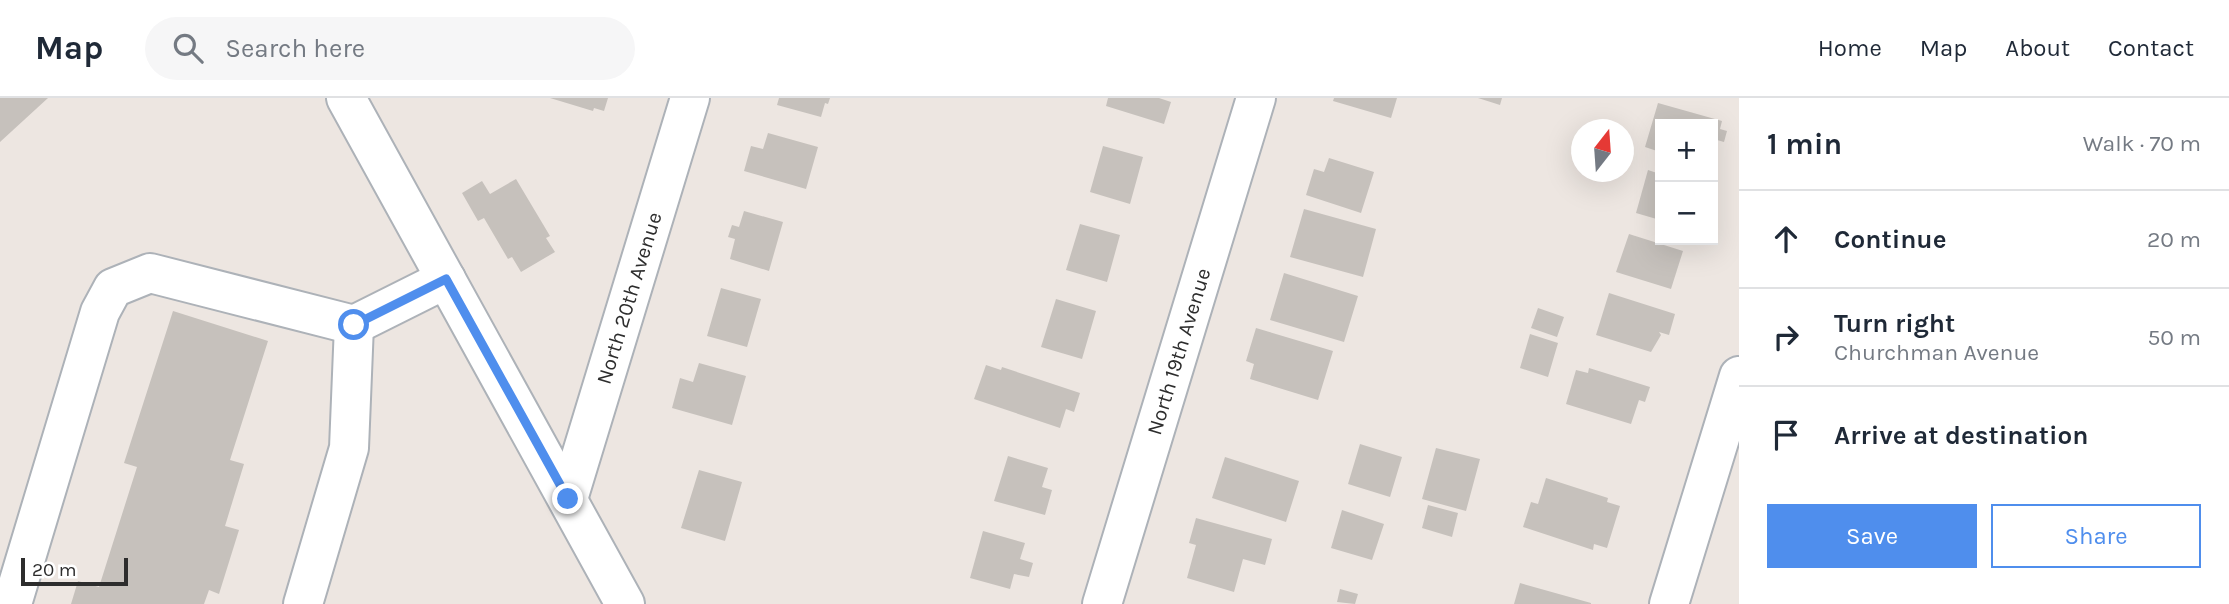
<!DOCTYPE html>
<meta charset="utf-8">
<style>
:root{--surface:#fff;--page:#f6f6f7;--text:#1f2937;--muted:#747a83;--line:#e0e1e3;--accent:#4f8eed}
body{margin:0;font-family:Karla,sans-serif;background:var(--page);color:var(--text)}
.controls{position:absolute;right:21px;top:21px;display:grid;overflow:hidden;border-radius:0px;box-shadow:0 7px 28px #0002}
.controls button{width:63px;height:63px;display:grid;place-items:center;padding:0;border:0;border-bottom:2px solid var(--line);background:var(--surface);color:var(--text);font:35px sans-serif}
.compass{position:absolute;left:1571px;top:21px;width:63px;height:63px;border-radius:50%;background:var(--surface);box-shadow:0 7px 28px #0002;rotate:17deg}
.scale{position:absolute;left:21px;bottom:18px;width:107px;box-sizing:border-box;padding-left:7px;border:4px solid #2d2d2d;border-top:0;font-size:19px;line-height:24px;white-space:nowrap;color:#2d2d2d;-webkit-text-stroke:5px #fff;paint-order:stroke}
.stop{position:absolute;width:21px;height:21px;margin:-16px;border:5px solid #4f8eed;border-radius:50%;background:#fff}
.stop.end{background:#4f8eed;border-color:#fff;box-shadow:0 2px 7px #0008}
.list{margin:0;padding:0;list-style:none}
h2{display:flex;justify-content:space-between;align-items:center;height:91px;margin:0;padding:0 28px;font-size:30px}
h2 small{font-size:23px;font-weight:400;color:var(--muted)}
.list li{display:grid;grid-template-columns:46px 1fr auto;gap:21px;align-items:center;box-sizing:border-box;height:98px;padding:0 28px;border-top:2px solid var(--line)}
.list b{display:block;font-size:26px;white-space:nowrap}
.list p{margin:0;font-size:23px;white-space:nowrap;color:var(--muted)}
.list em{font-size:23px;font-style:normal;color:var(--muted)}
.actions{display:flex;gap:14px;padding:21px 28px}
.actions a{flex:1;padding:16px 0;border:2px solid var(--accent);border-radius:0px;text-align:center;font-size:24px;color:var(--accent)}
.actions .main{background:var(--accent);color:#fff}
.icon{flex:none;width:38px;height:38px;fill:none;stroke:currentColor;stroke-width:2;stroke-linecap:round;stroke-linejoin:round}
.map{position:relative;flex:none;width:1739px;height:506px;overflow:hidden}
header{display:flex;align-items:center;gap:42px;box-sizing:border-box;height:98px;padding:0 35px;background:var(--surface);border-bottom:2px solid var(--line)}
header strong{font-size:33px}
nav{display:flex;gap:38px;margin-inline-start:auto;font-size:24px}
.search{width:490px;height:63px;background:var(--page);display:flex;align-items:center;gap:18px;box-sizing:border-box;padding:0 24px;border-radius:38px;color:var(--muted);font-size:26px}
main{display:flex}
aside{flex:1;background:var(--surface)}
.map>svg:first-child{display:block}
.building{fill:#c6c1bc}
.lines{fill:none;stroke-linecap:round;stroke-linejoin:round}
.street-casing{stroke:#adb2b8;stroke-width:42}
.secondary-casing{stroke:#adb2b8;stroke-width:42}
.street{stroke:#fff;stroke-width:38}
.secondary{stroke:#fff;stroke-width:38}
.route{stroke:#4f8eed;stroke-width:9}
.labels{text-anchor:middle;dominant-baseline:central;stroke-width:7;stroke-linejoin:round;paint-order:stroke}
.street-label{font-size:21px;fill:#2d2d2d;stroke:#fff}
</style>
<header>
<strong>Map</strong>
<div class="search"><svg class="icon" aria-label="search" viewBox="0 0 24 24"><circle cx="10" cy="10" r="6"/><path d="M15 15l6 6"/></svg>Search here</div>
<nav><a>Home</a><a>Map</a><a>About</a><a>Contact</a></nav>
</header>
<main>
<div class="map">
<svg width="1739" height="506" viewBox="0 0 1739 506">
<rect width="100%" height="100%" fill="#ede6e1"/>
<path class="building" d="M 0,0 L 48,0 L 0,44 Z
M 550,0 L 608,0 L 604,13 L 594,10 L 593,13 Z
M 779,0 L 830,0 L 828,6 L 825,5 L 821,19 L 777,7 Z
M 1108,0 L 1159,0 L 1171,4 L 1164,26 L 1106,8 Z
M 1334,0 L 1397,0 L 1391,20 L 1333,3 Z
M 1478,0 L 1502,0 L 1500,7 Z
M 1658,5 L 1722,23 L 1720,31 L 1727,33 L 1724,44 L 1717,42 L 1713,53 L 1713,26 L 1660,26 L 1660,54 L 1645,49 Z
M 768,35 L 818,49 L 806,91 L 744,73 L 751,48 L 763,51 Z
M 1103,48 L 1143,59 L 1130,106 L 1090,94 Z
M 1329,60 L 1374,74 L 1361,115 L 1306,97 L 1314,71 L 1324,74 Z
M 1648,72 L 1660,76 L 1660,122 L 1636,115 Z
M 516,81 L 550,138 L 546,140 L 555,154 L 521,174 L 512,159 L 508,161 L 484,120 L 478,123 L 462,95 L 482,83 L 490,96 Z
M 1304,111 L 1376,131 L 1363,179 L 1290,159 Z
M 744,113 L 783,124 L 769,173 L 730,161 L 735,141 L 728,139 L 732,127 L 739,129 Z
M 1080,126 L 1120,137 L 1107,184 L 1066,172 Z
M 1629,136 L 1683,153 L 1671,191 L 1616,174 Z
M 1284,175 L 1358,198 L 1344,244 L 1270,222 Z
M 721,190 L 761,201 L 747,249 L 707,238 Z
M 1609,195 L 1675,216 L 1669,237 L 1659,234 L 1661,237 L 1651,254 L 1596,237 Z
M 1056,201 L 1096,213 L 1082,261 L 1041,249 Z
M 1538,210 L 1564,219 L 1557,239 L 1531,230 Z
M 173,213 L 268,243 L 230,362 L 244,366 L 225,428 L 239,432 L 219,496 L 209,492 L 204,506 L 71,506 L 78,483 L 99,489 L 137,369 L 124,365 Z
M 1256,230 L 1333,253 L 1318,302 L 1250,281 L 1254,266 L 1246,263 Z
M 1530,236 L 1558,245 L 1548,279 L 1520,270 Z
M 699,265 L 746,278 L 732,327 L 672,310 L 680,280 L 693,284 Z
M 986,267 L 1001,272 L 1002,269 L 1080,295 L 1074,314 L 1066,311 L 1060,330 L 974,301 Z
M 1589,270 L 1650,289 L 1645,304 L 1639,302 L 1631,326 L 1566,306 L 1576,272 L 1588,275 Z
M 1360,346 L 1402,359 L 1390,399 L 1348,386 Z
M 1436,350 L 1480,361 L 1466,413 L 1422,401 Z
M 1008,358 L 1048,370 L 1042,389 L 1052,392 L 1045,417 L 994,403 Z
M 1225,359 L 1299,383 L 1286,424 L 1212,400 Z
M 699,372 L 742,384 L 725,443 L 681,430 Z
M 1546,380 L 1608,400 L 1607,404 L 1620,408 L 1607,450 L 1594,446 L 1593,452 L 1523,429 L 1531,404 L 1538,406 Z
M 1428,407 L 1458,415 L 1452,439 L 1422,430 Z
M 1342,412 L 1384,426 L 1372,462 L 1331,450 Z
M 1196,420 L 1272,441 L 1265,467 L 1243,461 L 1234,494 L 1187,480 L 1196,447 L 1189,445 Z
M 983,433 L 1025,445 L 1020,461 L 1033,465 L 1029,479 L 1014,476 L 1010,491 L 970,480 Z
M 1520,485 L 1591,505 L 1591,506 L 1514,506 Z
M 1340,491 L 1358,496 L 1355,506 L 1337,504 Z"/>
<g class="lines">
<g class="street-casing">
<g id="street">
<path id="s1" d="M 568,401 L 690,0"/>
<path d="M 12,506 L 100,214 L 113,190 L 150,175 L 354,227 L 446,181"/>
<path d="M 303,506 L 349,350 L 354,227"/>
<path id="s2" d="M 1102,506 L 1256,0"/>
<path d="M 1669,506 L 1739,278"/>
</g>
</g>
<g class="secondary-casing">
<path id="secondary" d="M 346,0 L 625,506"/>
</g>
<use href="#street" class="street"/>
<use href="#secondary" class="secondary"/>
</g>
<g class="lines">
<path class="route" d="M 354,227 L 446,181 L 568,401"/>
</g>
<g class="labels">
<g class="street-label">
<text stroke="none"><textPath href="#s1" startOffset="210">North 20th Avenue</textPath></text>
<text stroke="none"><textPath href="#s2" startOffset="264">North 19th Avenue</textPath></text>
</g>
</g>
</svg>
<div class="controls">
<button>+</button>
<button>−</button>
</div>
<svg class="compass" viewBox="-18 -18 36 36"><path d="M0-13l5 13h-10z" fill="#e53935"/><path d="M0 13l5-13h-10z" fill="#747a83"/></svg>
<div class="scale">20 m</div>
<div class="stop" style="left:354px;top:227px"></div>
<div class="stop end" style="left:568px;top:401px"></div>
</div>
<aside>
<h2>1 min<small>Walk · 70 m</small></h2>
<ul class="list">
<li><svg class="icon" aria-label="ahead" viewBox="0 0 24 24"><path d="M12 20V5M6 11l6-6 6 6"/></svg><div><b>Continue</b></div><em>20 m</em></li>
<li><svg class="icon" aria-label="right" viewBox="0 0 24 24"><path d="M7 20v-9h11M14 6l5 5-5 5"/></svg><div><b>Turn right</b><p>Churchman Avenue</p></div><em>50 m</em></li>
<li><svg class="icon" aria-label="arrive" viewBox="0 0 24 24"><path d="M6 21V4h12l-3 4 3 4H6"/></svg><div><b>Arrive at destination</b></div></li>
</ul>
<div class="actions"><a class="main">Save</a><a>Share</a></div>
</aside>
</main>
